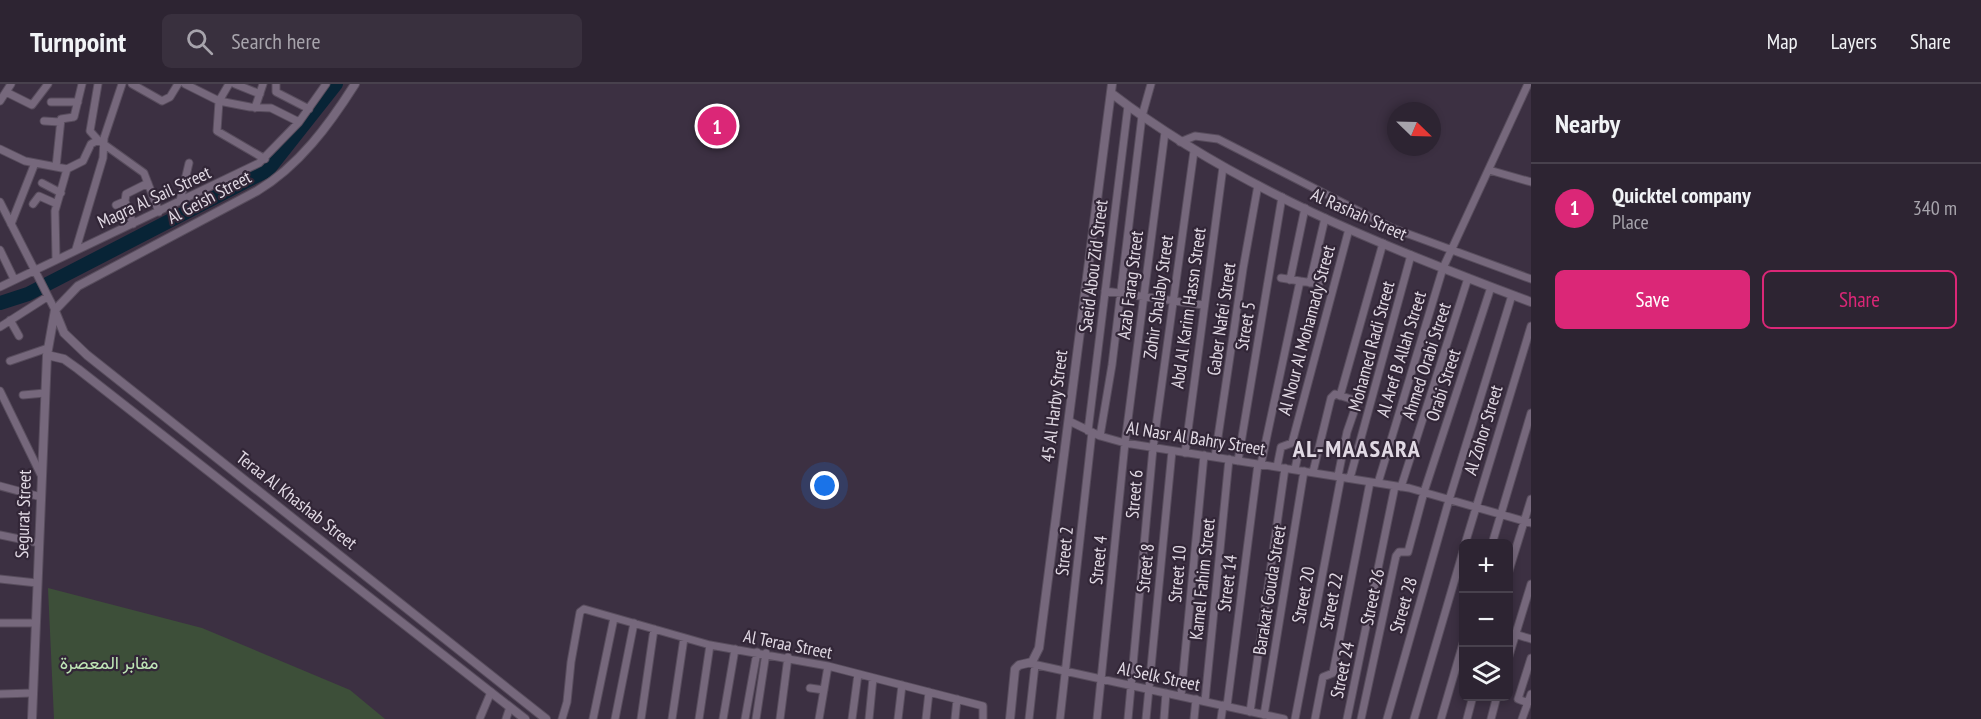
<!DOCTYPE html>
<meta charset="utf-8">
<style>
:root{--surface:#2d2432;--page:#39303e;--text:#f1f3f6;--muted:#a7a4ac;--line:#48414d;--accent:#db2777}
body{margin:0;font-family:"PT Sans Narrow",Vazirmatn,sans-serif;background:var(--page);color:var(--text)}
.controls{position:absolute;right:18px;bottom:18px;display:grid;overflow:hidden;border-radius:9px;box-shadow:0 3px 9px #0003}
.controls button{width:54px;height:54px;display:grid;place-items:center;padding:0;border:0;border-bottom:2px solid var(--line);background:var(--surface);color:var(--text);font:30px sans-serif}
.compass{position:absolute;left:1387px;top:18px;width:54px;height:54px;border-radius:50%;background:var(--surface);box-shadow:0 3px 9px #0003;rotate:113deg}
.you{position:absolute;left:825px;top:402px;width:21px;height:21px;margin:-15px;border:4px solid #fff;border-radius:50%;background:#1a73e8;box-shadow:0 0 0 9px #1a73e833}
.badge{display:grid;place-items:center;width:39px;height:39px;border-radius:50%;background:var(--accent);color:#fff;font-size:20px;font-weight:700}
.pin{position:absolute;translate:-50% -50%;border:3px solid #fff;box-shadow:0 2px 6px #0006}
.list{margin:0;padding:0;list-style:none}
h2{display:flex;justify-content:space-between;align-items:center;height:78px;margin:0;padding:0 24px;font-size:26px}
h2 small{font-size:20px;font-weight:400;color:var(--muted)}
.list li{display:grid;grid-template-columns:39px 1fr auto;gap:18px;align-items:center;box-sizing:border-box;height:90px;padding:0 24px;border-top:2px solid var(--line)}
.list b{display:block;font-size:22px;white-space:nowrap}
.list p{margin:0;font-size:20px;white-space:nowrap;color:var(--muted)}
.list em{font-size:20px;font-style:normal;color:var(--muted)}
.actions{display:flex;gap:12px;padding:18px 24px}
.actions a{flex:1;padding:14px 0;border:2px solid var(--accent);border-radius:9px;text-align:center;font-size:21px;color:var(--accent)}
.actions .main{background:var(--accent);color:#fff}
.icon{flex:none;width:33px;height:33px;fill:none;stroke:currentColor;stroke-width:2;stroke-linecap:round;stroke-linejoin:round}
.map{position:relative;flex:none;width:1531px;height:635px;overflow:hidden}
header{display:flex;align-items:center;gap:36px;box-sizing:border-box;height:84px;padding:0 30px;background:var(--surface);border-bottom:2px solid var(--line)}
header strong{font-size:28px}
nav{display:flex;gap:33px;margin-inline-start:auto;font-size:21px}
.search{width:420px;height:54px;background:var(--page);display:flex;align-items:center;gap:15px;box-sizing:border-box;padding:0 21px;border-radius:9px;color:var(--muted);font-size:22px}
main{display:flex}
aside{flex:1;background:var(--surface)}
.map>svg:first-child{display:block}
.green{fill:#3d4f39}
.lines{fill:none;stroke-linecap:round;stroke-linejoin:round}
.river{stroke:#082436;stroke-width:14}
.minor-casing{stroke:#584d5d;stroke-width:9}
.tertiary-casing{stroke:#584d5d;stroke-width:10}
.minor{stroke:#76687c;stroke-width:7}
.tertiary{stroke:#76687c;stroke-width:8}
.labels{text-anchor:middle;dominant-baseline:central;stroke-width:4.5;stroke-linejoin:round;paint-order:stroke}
.street-label{font-size:18px;fill:#e1d9e4;stroke:#322637}
.park-label{font-size:18px;fill:#bfe6b6;stroke:#322637}
.district-label{font-size:24px;font-weight:bold;letter-spacing:1.5px;fill:#e1d9e4;stroke:#322637}
</style>
<header>
<strong>Turnpoint</strong>
<div class="search"><svg class="icon" aria-label="search" viewBox="0 0 24 24"><circle cx="10" cy="10" r="6"/><path d="M15 15l6 6"/></svg>Search here</div>
<nav><a>Map</a><a>Layers</a><a>Share</a></nav>
</header>
<main>
<div class="map">
<svg width="1531" height="635" viewBox="0 0 1531 635">
<rect width="100%" height="100%" fill="#3c3042"/>
<path class="green" d="M 48,504 L 202,544 L 350,606 L 385,635 L 54,635 Z"/>
<g class="lines">
<path class="river" d="M 0,219 L 28,210 L 268,86 L 336,0"/>
<g class="minor-casing">
<path id="minor" d="M 98,0 L 90,47 L 98,56 L 144,89 L 159,128
M 132,0 L 162,17 L 170,13 L 178,0
M 185,0 L 219,17 L 250,23 L 271,24 L 299,38
M 229,0 L 219,17 L 217,47 L 265,75
M 235,0 L 260,10
M 276,0 L 276,8 L 309,25
M 6,8 L 32,21 L 48,0
M 0,17 L 11,0
M 51,18 L 78,18
M 255,24 L 263,0
M 44,37 L 60,38
M 1180,58 L 1195,52 L 1218,55 L 1392,144 L 1531,195
M 0,65 L 25,77 L 67,85
M 56,83 L 61,35 L 74,33 L 82,0
M 1489,86 L 1531,98
M 42,99 L 61,109
M 180,117 L 189,79
M 0,118 L 55,226
M 33,120 L 39,112 L 57,120
M 116,121 L 125,117
M 11,140 L 35,79
M 133,140 L 125,117 L 126,110 L 148,99
M 76,165 L 103,74 L 104,54 L 122,0
M 0,166 L 14,195
M 56,174 L 55,127 L 67,85 L 83,77 L 91,60 L 98,56
M 1281,194 L 1319,200
M 1290,196 L 1305,124
M 1310,199 L 1325,134
M 0,203 L 259,79 L 299,38 L 326,0
M 1105,207 L 1203,221
M 10,236 L 19,252
M 0,243 L 47,213
M 10,277 L 48,264
M 0,307 L 41,391
M 23,311 L 45,309
M 1340,312 L 1383,159
M 1069,337 L 1100,352 L 1125,359 L 1409,404 L 1531,439
M 1088,347 L 1128,22
M 1100,352 L 1112,281 L 1142,32 L 1151,0
M 1185,369 L 1223,83
M 1215,373 L 1243,185 L 1258,101
M 1238,377 L 1282,113
M 1261,380 L 1300,197
M 1277,383 L 1281,363 L 1292,359 L 1349,145
M 1295,385 L 1299,366
M 1313,388 L 1331,314 L 1335,310 L 1354,316 L 1357,319 L 1347,348 L 1338,392
M 1350,394 L 1411,171
M 1378,399 L 1443,184 L 1528,0
M 0,402 L 41,413
M 1401,403 L 1468,194
M 0,451 L 39,459
M 1465,460 L 1531,242
M 1492,460 L 1531,329
M 1508,490 L 1531,415
M 0,495 L 37,499
M 0,539 L 35,539
M 1508,548 L 1531,555
M 1508,575 L 1531,500
M 1028,579 L 1284,635
M 810,604 L 824,606
M 0,610 L 33,609
M 1181,612 L 1204,371
M 1205,617 L 1229,375
M 1528,619 L 1518,615 L 1531,574
M 1227,622 L 1258,380
M 1250,628 L 1285,384
M 1264,631 L 1304,387
M 480,634 L 491,608
M 506,635 L 510,623
M 562,635 L 567,618 L 571,578 L 580,528 L 584,525 L 710,561 L 828,582 L 983,622 L 983,635
M 593,635 L 614,534
M 615,635 L 634,539
M 641,635 L 654,545
M 672,635 L 684,554
M 699,635 L 710,561
M 723,635 L 735,565
M 745,635 L 757,568
M 756,635 L 766,569
M 780,635 L 788,573
M 819,635 L 828,582
M 852,635 L 858,590
M 869,635 L 873,594
M 898,635 L 902,601
M 926,635 L 929,608
M 955,635 L 957,615
M 1029,635 L 1035,581
M 1060,635 L 1092,348
M 1097,635 L 1125,359 L 1165,48
M 1128,635 L 1153,364 L 1194,67
M 1146,635 L 1172,367
M 1164,635 L 1166,609
M 1194,635 L 1196,615
M 1221,635 L 1223,621
M 1295,635 L 1341,393
M 1315,635 L 1323,593 L 1333,589 L 1370,398
M 1347,635 L 1395,402
M 1361,635 L 1396,472 L 1399,468 L 1408,468 L 1424,408 L 1491,203
M 1387,635 L 1449,416 L 1512,211
M 1414,635 L 1464,464
M 1441,635 L 1464,556
M 1467,635 L 1473,612
M 1491,635 L 1497,612
M 1522,635 L 1531,610"/>
</g>
<g class="tertiary-casing">
<path id="tertiary" d="M 1111,9 C 1235,104 1384,163 1531,218
M 55,227 L 64,249 L 87,271 L 546,635
M 47,271 L 64,275 L 78,285 L 525,635
M 32,635 L 47,271 L 55,226 L 78,202 L 257,107 C 299,82 329,41 355,0
M 1010,635 L 1015,585 L 1019,581 L 1032,578 L 1039,564 L 1112,0"/>
</g>
<use href="#minor" class="minor"/>
<use href="#tertiary" class="tertiary"/>
</g>
<g class="labels">
<g class="street-label">
<text transform="translate(154 113) rotate(-25)">Magra Al Sail Street</text>
<text transform="translate(209 113) rotate(-28)">Al Geish Street</text>
<text transform="translate(1359 130) rotate(24)">Al Rashah Street</text>
<text transform="translate(1093 182) rotate(-83)">Saeid Abou Zid Street</text>
<text transform="translate(1130 201) rotate(-83)">Azab Farag Street</text>
<text transform="translate(1158 213) rotate(-82)">Zohir Shalaby Street</text>
<text transform="translate(1188 224) rotate(-82)">Abd Al Karim Hassn Street</text>
<text transform="translate(1221 235) rotate(-82)">Gaber Nafei Street</text>
<text transform="translate(1245 242) rotate(-81)">Street 5</text>
<text transform="translate(1306 246) rotate(-75)">Al Nour Al Mohamady Street</text>
<text transform="translate(1371 262) rotate(-75)">Mohamed Radi Street</text>
<text transform="translate(1401 270) rotate(-73)">Al Aref B Allah Street</text>
<text transform="translate(1426 277) rotate(-72)">Ahmed Orabi Street</text>
<text transform="translate(1443 301) rotate(-72)">Orabi Street</text>
<text transform="translate(1054 322) rotate(-83)">45 Al Harby Street</text>
<text transform="translate(1483 346) rotate(-73)">Al Zohor Street</text>
<text transform="translate(1196 354) rotate(9)">Al Nasr Al Bahry Street</text>
<text transform="translate(1134 410) rotate(-85)">Street 6</text>
<text transform="translate(297 416) rotate(38)">Teraa Al Khashab Street</text>
<text transform="translate(23 430) rotate(-88)">Segurat Street</text>
<text transform="translate(1064 467) rotate(-84)">Street 2</text>
<text transform="translate(1098 476) rotate(-84)">Street 4</text>
<text transform="translate(1145 484) rotate(-84)">Street 8</text>
<text transform="translate(1177 490) rotate(-85)">Street 10</text>
<text transform="translate(1202 495) rotate(-84)">Kamel Fahim Street</text>
<text transform="translate(1227 499) rotate(-83)">Street 14</text>
<text transform="translate(1269 506) rotate(-81)">Barakat Gouda Street</text>
<text transform="translate(1303 511) rotate(-79)">Street 20</text>
<text transform="translate(1372 513) rotate(-78)">Street 26</text>
<text transform="translate(1331 517) rotate(-79)">Street 22</text>
<text transform="translate(1403 521) rotate(-74)">Street 28</text>
<text transform="translate(788 560) rotate(11)">Al Teraa Street</text>
<text transform="translate(1342 586) rotate(-78)">Street 24</text>
<text transform="translate(1159 592) rotate(12)">Al Selk Street</text>
</g>
<g class="park-label">
<text x="109" y="578">مقابر المعصرة</text>
</g>
<g class="district-label">
<text x="1357" y="364">AL-MAASARA</text>
</g>
</g>
</svg>
<div class="controls">
<button>+</button>
<button>−</button>
<button><svg class="icon" aria-label="layers" viewBox="0 0 24 24"><path d="M12 4l9 5-9 5-9-5zM3 14l9 5 9-5"/></svg></button>
</div>
<svg class="compass" viewBox="-18 -18 36 36"><path d="M0-13l5 13h-10z" fill="#e53935"/><path d="M0 13l5-13h-10z" fill="#a7a4ac"/></svg>
<div class="you"></div>
<div class="pin badge" style="left:717px;top:42px">1</div>
</div>
<aside>
<h2>Nearby<small></small></h2>
<ul class="list">
<li><span class="badge">1</span><div><b>Quicktel company</b><p>Place</p></div><em>340 m</em></li>
</ul>
<div class="actions"><a class="main">Save</a><a>Share</a></div>
</aside>
</main>
